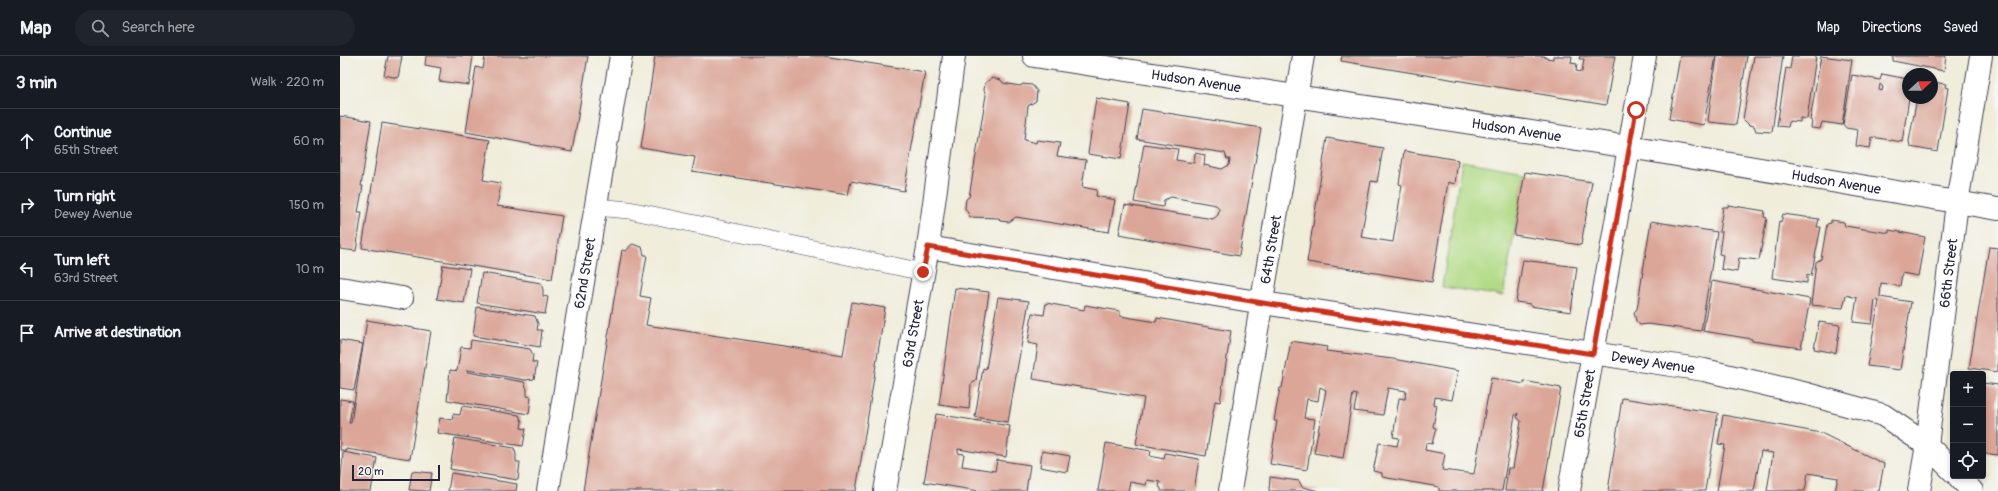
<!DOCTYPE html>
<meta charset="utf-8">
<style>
:root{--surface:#171b24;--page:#20242c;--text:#f1f3f6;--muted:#9ea1a6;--line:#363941}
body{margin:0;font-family:Pangolin,sans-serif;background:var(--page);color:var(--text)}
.controls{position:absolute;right:12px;bottom:12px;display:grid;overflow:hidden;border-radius:4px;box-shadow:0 2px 6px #0003}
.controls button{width:36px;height:36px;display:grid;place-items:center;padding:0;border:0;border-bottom:1px solid var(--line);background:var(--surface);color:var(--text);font:20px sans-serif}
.compass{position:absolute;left:1562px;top:12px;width:36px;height:36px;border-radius:50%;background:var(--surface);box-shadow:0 2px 6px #0003;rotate:68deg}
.scale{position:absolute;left:12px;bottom:10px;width:88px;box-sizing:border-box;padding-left:4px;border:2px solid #22223b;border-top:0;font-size:11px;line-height:14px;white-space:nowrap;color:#22223b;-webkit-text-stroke:3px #f6f6f2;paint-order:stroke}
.stop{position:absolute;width:12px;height:12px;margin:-9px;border:3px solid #c8321e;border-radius:50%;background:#fff}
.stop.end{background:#c8321e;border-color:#fff;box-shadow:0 1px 4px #0008}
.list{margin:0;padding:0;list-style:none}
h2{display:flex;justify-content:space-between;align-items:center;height:52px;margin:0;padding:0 16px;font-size:17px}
h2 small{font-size:13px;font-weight:400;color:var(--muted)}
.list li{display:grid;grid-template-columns:26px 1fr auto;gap:12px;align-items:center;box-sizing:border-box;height:64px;padding:0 16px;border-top:1px solid var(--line)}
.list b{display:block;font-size:15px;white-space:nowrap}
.list p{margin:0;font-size:13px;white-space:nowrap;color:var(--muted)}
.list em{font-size:13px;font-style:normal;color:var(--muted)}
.icon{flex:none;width:22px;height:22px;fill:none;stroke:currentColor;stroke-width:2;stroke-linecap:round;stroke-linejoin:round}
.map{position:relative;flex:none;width:1658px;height:435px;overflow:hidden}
header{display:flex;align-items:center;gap:24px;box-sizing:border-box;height:56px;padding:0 20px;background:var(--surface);border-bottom:1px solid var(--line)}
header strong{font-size:19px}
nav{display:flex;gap:22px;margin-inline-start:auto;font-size:14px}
.search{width:280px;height:36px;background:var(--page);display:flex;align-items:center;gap:10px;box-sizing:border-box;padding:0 14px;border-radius:22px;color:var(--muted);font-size:15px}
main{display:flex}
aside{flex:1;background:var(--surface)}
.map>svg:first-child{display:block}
.green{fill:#b0da84;stroke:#697e60}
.building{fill:#dba698;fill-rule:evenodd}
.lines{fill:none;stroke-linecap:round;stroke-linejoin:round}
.lane-casing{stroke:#414053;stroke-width:18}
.street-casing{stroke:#414053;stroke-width:24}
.lane{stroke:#fff;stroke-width:17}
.street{stroke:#fff;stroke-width:22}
.route{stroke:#c8321e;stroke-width:5}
.labels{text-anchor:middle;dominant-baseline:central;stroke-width:3.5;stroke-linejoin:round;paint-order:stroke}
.street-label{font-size:14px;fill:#22223b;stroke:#f6f6f2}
</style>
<header>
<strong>Map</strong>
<div class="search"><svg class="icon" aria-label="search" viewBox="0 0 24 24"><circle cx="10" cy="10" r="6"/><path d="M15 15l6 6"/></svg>Search here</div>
<nav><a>Map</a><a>Directions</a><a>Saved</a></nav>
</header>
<main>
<aside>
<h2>3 min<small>Walk · 220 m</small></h2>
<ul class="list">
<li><svg class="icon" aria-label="ahead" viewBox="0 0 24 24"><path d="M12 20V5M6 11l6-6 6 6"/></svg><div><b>Continue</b><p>65th Street</p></div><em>60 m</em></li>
<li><svg class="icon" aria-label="right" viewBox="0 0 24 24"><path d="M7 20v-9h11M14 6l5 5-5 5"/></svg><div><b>Turn right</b><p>Dewey Avenue</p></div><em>150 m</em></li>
<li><svg class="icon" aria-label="left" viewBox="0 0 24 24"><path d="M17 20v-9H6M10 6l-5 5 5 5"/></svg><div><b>Turn left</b><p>63rd Street</p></div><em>10 m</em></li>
<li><svg class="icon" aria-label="arrive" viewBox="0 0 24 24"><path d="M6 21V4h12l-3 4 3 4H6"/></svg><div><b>Arrive at destination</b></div></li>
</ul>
</aside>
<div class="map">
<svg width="1658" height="435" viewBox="0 0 1658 435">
<rect width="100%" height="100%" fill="#f6f6f2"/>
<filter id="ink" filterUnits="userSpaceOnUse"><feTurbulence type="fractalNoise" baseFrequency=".025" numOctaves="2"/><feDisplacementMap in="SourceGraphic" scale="8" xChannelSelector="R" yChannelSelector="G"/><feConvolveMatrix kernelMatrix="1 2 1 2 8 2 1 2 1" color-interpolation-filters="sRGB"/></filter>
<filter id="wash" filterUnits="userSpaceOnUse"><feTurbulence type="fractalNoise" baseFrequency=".012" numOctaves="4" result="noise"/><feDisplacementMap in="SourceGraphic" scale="16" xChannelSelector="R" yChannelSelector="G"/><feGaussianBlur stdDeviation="0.9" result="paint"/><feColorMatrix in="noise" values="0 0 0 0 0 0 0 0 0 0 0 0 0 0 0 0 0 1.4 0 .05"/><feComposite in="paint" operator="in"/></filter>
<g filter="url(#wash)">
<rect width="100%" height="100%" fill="#f0eddb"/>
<path class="green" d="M 1122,105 L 1185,116 L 1163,240 L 1102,231 Z"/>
<g id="blocks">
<path class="building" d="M 48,0 L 62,0 L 58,22 L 44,19 Z
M 86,0 L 133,0 L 129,29 L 99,25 L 101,12 L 85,9 Z
M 145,0 L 248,0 L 232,96 L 126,76 L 136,11 L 143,13 Z
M 315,0 L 483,0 L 585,16 L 564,135 L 511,125 L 508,139 L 352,115 L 355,101 L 301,92 Z
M 1002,0 L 1205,0 L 1205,2 L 1213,3 L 1213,0 L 1232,0 L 1231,7 L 1237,8 L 1236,15 L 1242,16 L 1244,3 L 1239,3 L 1240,0 L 1275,0 L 1266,49 L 1001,5 Z
M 1340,0 L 1376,0 L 1364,69 L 1329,63 Z
M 1377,0 L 1407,0 L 1396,69 L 1369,66 L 1368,64 Z
M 1414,0 L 1443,0 L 1432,76 L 1416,75 L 1414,70 L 1409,69 L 1403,63 Z
M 1452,0 L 1476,0 L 1467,63 L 1460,62 L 1460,66 L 1449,65 L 1448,71 L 1437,70 L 1446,12 L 1450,13 Z
M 1481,0 L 1512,4 L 1502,69 L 1482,66 L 1480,73 L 1471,72 L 1472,65 L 1470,64 Z
M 1553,0 L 1606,0 L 1604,15 L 1553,5 Z
M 1542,18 L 1568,23 L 1569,42 L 1562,86 L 1532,81 L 1530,92 L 1516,90 L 1518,74 L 1506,72 L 1503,68 L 1512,19 L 1540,24 ZM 1540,28 L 1543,31 L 1542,35 L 1539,34 Z
M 652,22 L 661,24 L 663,27 L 680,30 L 683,28 L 692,29 L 697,35 L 696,45 L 688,50 L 684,84 L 696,87 L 697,84 L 720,87 L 717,100 L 746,104 L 742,131 L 757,134 L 756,140 L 775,144 L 769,176 L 676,161 L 669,166 L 660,165 L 659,162 L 630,161 L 625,152 L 626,143 L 629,141 L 646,39 L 644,34 L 645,27 Z
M 1592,26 L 1606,28 L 1605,31 L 1608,32 L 1598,96 L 1570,91 L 1569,85 L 1577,42 L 1592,42 Z
M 756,42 L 790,48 L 781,103 L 748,98 Z
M 802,53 L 921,72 L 899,200 L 779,178 L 785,149 L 873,163 L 878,159 L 879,152 L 876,149 L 831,141 L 824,144 L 823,151 L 794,146 L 804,88 L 838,93 L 836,104 L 854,107 L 855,97 L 865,99 L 864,109 L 882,113 L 889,109 L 890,103 L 887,103 L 885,97 L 797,83 Z
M 0,60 L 31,65 L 21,130 L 23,130 L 18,156 L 22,156 L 16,195 L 0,193 Z
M 42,67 L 150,84 L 143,124 L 161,127 L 157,150 L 222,160 L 212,223 L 22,192 Z
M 987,82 L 1043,92 L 1037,126 L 1031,125 L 1021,181 L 1053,186 L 1062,129 L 1059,128 L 1064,95 L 1118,104 L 1115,128 L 1108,126 L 1092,226 L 967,206 Z
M 1185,116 L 1252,126 L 1241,189 L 1174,179 Z
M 1388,149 L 1425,155 L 1424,161 L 1427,162 L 1419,204 L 1399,202 L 1397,216 L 1381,213 L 1383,199 L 1379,198 L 1382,176 L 1379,176 L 1383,151 L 1388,151 Z
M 1443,158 L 1479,163 L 1477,171 L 1481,171 L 1471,220 L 1467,219 L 1467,227 L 1432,222 L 1439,165 L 1441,166 Z
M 1491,164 L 1504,166 L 1505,170 L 1549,177 L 1549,174 L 1585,181 L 1578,220 L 1562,217 L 1560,230 L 1541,227 L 1540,241 L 1571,246 L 1560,314 L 1527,310 L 1539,245 L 1535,244 L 1532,268 L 1513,266 L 1517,242 L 1506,239 L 1503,252 L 1471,249 L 1476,206 L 1481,203 L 1487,168 L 1491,167 Z
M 1311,165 L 1377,176 L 1361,275 L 1308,268 L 1300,269 L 1296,265 L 1294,256 L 1297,253 Z
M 292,188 L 302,191 L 304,199 L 307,199 L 300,240 L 311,242 L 306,269 L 503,299 L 512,246 L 545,252 L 516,435 L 243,435 L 282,194 L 286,195 Z
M 1649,191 L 1658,192 L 1658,316 L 1629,312 Z
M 1183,204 L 1237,211 L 1231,256 L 1190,250 L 1190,248 L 1176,246 Z
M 103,209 L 130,213 L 124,247 L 97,243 Z
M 142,217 L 201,227 L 203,234 L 203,240 L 208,241 L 205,258 L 137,247 Z
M 1372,225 L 1470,243 L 1461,292 L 1412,285 L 1412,283 L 1363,275 Z
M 615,232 L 649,236 L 636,325 L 631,328 L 629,353 L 599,349 Z
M 658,241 L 689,245 L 668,366 L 635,361 L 643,312 L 646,313 Z
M 706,247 L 744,254 L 745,249 L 780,255 L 780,260 L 816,266 L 817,262 L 891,275 L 880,346 L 875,345 L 866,400 L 796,388 L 804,342 L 693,323 L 698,289 L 688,287 L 692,257 L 704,259 Z
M 137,251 L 195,260 L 198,268 L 197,274 L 202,274 L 200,291 L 133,280 Z
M 27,264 L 91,275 L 70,403 L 6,393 L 6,395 L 0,394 L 0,343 L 13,345 L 9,367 L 11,367 Z
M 1479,266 L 1500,269 L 1496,297 L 1474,293 Z
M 0,284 L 23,288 L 14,334 L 0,332 Z
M 131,284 L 190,293 L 193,299 L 192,306 L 197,307 L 194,323 L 185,324 L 127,314 L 127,316 L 184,326 L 187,333 L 187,340 L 191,341 L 189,358 L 107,344 L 110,314 L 117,315 L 121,291 L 130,292 Z
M 951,285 L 987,291 L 986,295 L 1053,303 L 1118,315 L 1112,344 L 1095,341 L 1094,348 L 1097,349 L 1093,371 L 1096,372 L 1092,388 L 1086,387 L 1085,394 L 1105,398 L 1102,414 L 1134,418 L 1151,322 L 1184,328 L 1184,325 L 1221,332 L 1203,435 L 1165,435 L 1168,412 L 1173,412 L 1181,365 L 1177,361 L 1178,357 L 1175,359 L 1162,435 L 1099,435 L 1099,431 L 1042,421 L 1042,417 L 1033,415 L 1039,387 L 1057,390 L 1059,382 L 1053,381 L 1059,342 L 1065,343 L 1066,335 L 1048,332 L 1043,359 L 1014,355 L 1017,339 L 1013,338 L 1003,402 L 974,397 L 986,334 L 980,331 L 978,345 L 967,343 L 964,362 L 975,363 L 967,414 L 930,408 L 937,365 L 934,365 L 940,332 L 942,332 Z
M 1643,327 L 1658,329 L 1658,399 L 1643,397 Z
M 1282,342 L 1378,357 L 1365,435 L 1268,435 Z
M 122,350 L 179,359 L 182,366 L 181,372 L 186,373 L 183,390 L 97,377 L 100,362 L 112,364 L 113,358 L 120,359 Z
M 596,358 L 670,370 L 666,401 L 618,393 L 618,397 L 624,398 L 622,410 L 655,415 L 657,404 L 690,409 L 686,435 L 639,435 L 584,426 Z
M 1383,359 L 1481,377 L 1544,408 L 1539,435 L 1495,435 L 1498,422 L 1468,417 L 1465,435 L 1427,435 L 1433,397 L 1421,395 L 1414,435 L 1377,435 L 1385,389 L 1378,388 Z
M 115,382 L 174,392 L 176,398 L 176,406 L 180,406 L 178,424 L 110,413 Z
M 766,387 L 811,395 L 810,400 L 824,403 L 825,397 L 859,403 L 854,435 L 821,435 L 821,432 L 819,431 L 820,426 L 807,424 L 806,429 L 790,426 L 788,435 L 758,435 Z
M 702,395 L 730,400 L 727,416 L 700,411 Z
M 3,396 L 37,402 L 31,435 L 0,435 Z
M 72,415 L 92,417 L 89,435 L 69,434 Z
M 111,417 L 177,428 L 176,435 L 108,435 Z
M 930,421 L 959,425 L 962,431 L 979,435 L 929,435 Z"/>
</g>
</g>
<g filter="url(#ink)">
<use href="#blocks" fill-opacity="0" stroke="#414053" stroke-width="1"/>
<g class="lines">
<g class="lane-casing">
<path id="lane" d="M 256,151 L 289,154 L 583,216"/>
</g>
<g class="street-casing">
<g id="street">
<path id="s1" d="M 694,0 L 1289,91 L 1658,153"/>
<path id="s2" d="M 588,191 L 923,247 L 1364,314 L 1467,338 L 1543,359 L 1587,389 L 1613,415"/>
<path d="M 0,232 L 62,242"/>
<path d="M 1618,420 L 1632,435"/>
<path id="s3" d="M 208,435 L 281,0"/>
<path id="s4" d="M 545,435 L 588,191 L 614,0"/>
<path id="s5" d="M 890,435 L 963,0"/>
<path id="s6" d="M 1229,435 L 1305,0"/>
<path id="s7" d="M 1579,435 L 1587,389 L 1617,147 L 1641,0"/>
</g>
</g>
<use href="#lane" class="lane"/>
<use href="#street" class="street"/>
</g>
</g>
<g class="lines" filter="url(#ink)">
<path class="route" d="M 583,216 L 588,191 L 923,247 L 1253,298 L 1296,54"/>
</g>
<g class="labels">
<g class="street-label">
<text stroke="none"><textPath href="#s1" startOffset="164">Hudson Avenue</textPath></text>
<text stroke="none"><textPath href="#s1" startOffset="488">Hudson Avenue</textPath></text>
<text stroke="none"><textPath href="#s1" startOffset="812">Hudson Avenue</textPath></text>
<text stroke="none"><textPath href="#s5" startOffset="245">64th Street</textPath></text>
<text stroke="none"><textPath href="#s7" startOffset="220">66th Street</textPath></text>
<text stroke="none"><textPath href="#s3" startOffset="221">62nd Street</textPath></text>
<text stroke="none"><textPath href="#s4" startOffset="160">63rd Street</textPath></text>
<text stroke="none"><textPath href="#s2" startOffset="734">Dewey Avenue</textPath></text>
<text stroke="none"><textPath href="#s6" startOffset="89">65th Street</textPath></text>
</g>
</g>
</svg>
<div class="controls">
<button>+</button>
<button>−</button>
<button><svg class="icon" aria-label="locate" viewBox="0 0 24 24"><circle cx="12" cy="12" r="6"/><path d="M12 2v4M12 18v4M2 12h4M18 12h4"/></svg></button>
</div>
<svg class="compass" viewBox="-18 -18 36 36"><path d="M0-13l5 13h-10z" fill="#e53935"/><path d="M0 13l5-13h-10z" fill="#9ea1a6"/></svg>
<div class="scale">20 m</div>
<div class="stop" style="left:1296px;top:54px"></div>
<div class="stop end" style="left:583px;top:216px"></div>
</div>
</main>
